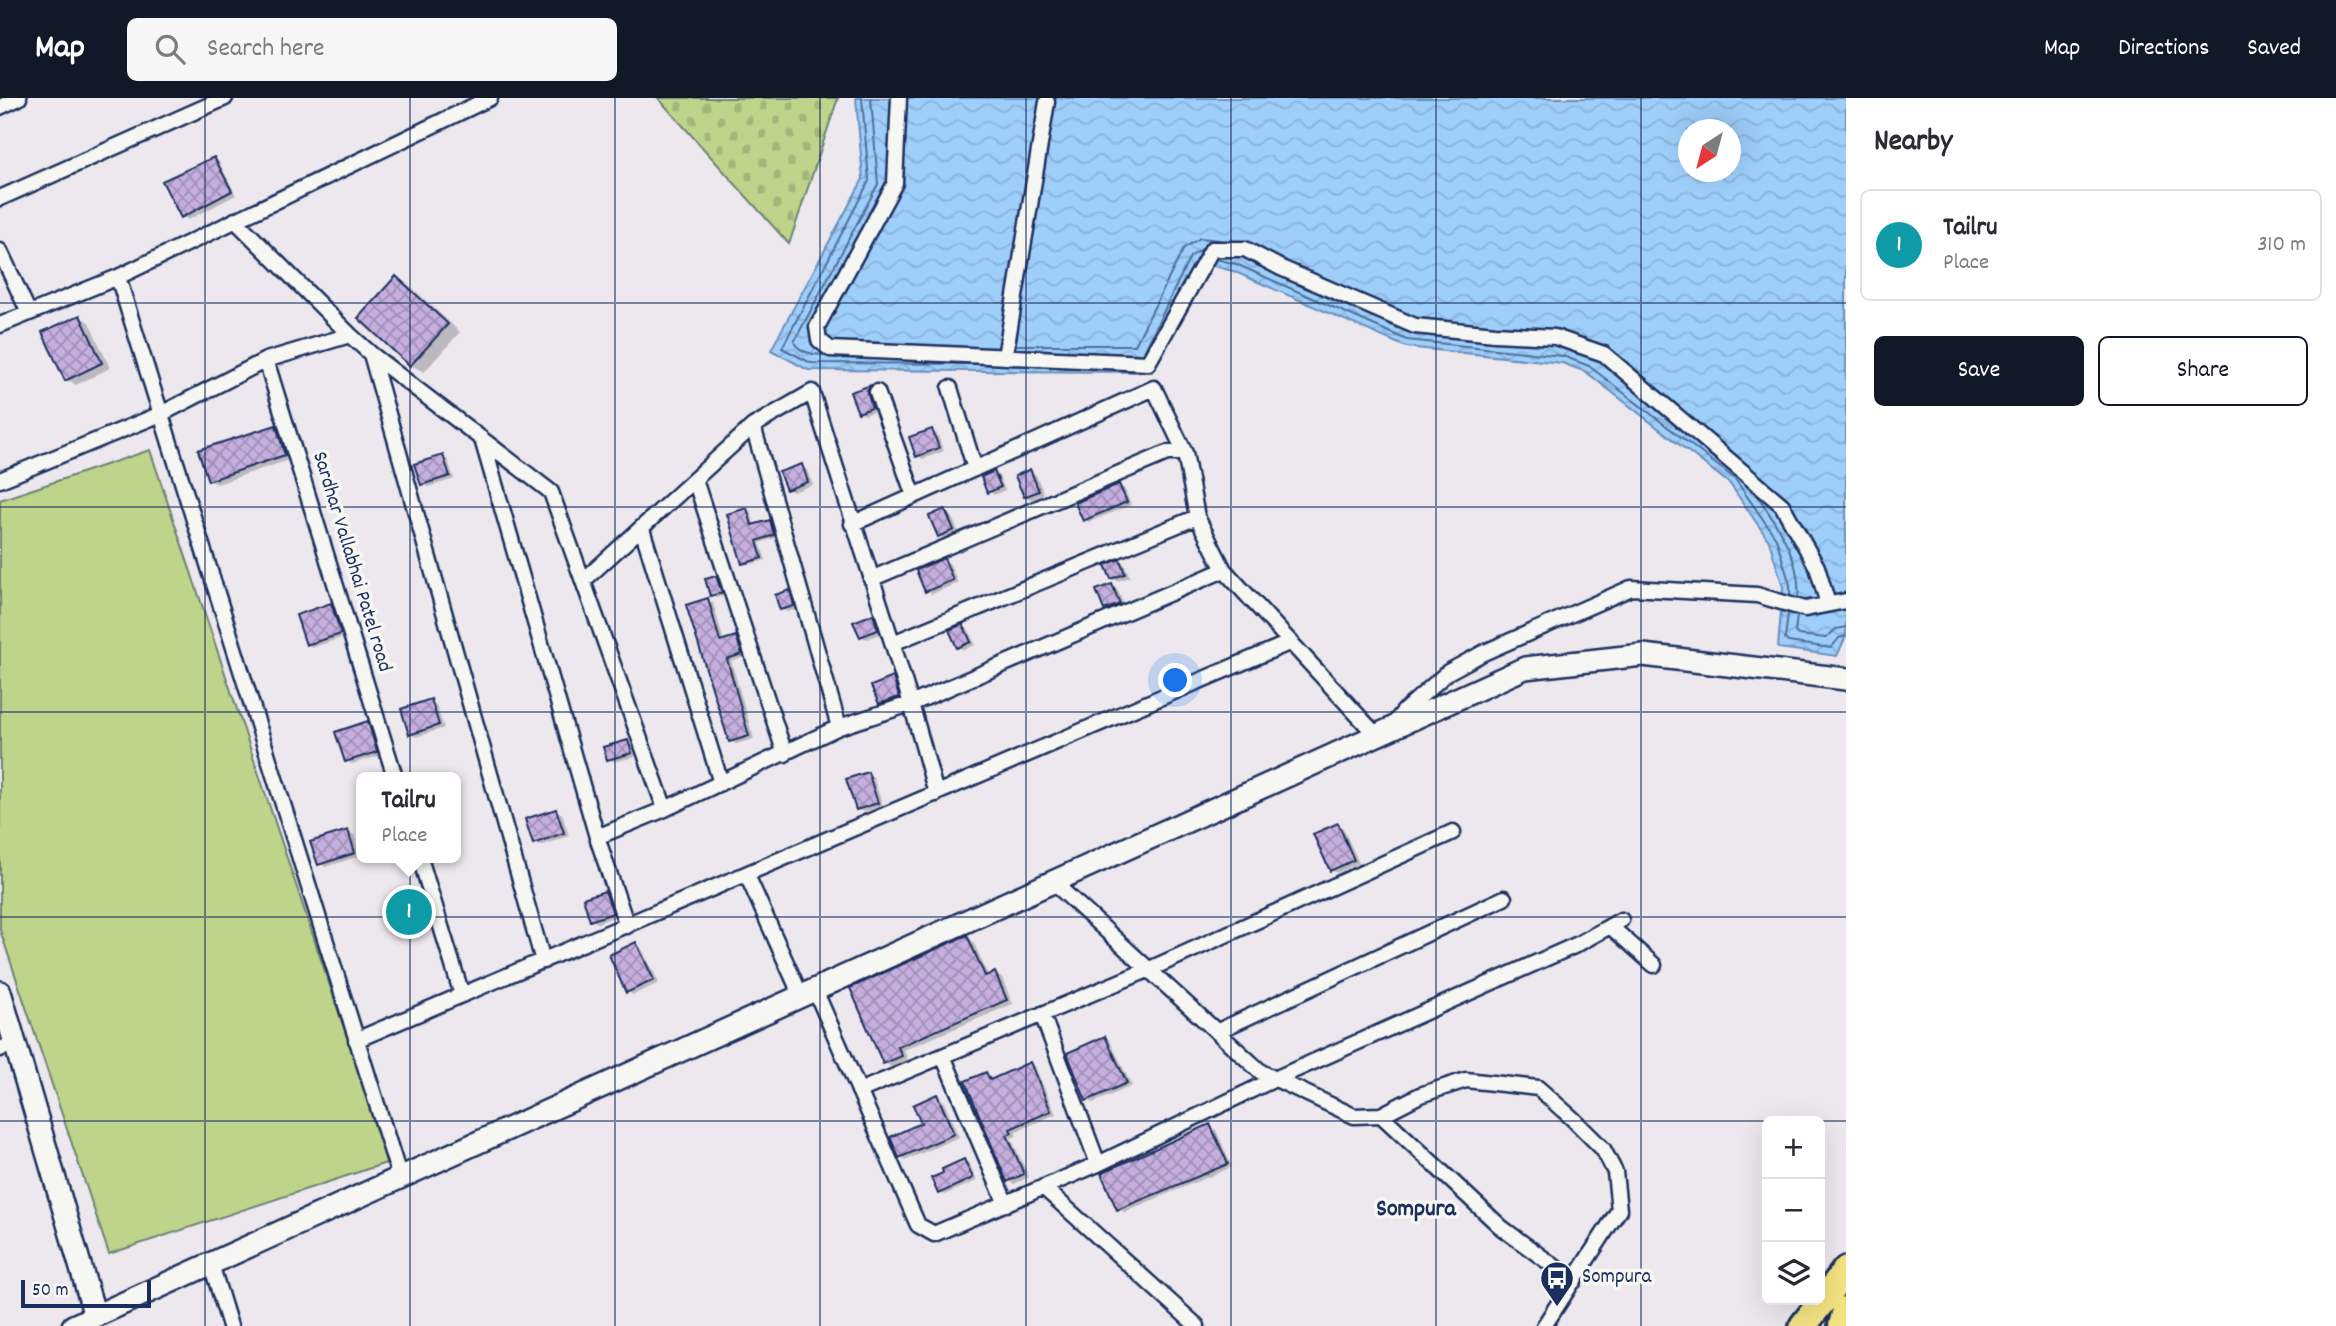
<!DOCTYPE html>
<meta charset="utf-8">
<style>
:root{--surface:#fff;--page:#f7f7f7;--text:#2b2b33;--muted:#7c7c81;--line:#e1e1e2;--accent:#111827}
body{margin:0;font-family:Dekko,sans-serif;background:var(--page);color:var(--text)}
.controls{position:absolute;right:21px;bottom:21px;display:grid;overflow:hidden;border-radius:10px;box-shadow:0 7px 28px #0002}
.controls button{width:63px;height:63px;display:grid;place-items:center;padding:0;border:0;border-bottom:2px solid var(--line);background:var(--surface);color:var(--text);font:35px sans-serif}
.compass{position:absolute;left:1678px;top:21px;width:63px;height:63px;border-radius:50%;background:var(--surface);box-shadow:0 7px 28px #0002;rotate:216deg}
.scale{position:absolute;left:21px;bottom:18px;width:130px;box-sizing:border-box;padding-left:7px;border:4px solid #1b2f5e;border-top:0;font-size:19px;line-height:24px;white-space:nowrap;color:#1b2f5e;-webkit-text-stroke:5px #f6f6f2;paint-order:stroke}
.you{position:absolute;left:1176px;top:583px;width:24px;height:24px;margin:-18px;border:5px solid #fff;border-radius:50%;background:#1a73e8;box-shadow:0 0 0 10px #1a73e833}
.badge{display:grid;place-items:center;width:46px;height:46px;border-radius:50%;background:var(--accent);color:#fff;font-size:23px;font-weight:700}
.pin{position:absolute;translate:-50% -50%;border:4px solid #fff;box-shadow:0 2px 7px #0006}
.popup{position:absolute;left:356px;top:674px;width:105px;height:91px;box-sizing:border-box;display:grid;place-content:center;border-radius:10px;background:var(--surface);filter:drop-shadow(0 2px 5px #0005);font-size:23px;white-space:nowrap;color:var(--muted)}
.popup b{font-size:26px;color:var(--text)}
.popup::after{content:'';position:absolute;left:50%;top:100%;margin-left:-14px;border:14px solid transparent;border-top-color:var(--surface)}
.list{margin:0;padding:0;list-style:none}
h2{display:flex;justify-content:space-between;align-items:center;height:91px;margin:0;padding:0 28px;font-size:30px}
h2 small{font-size:23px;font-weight:400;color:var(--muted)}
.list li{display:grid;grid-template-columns:46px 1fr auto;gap:21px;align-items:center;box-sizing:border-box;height:112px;margin:0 14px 14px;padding:0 14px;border:2px solid var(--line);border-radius:10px}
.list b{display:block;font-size:26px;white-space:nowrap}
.list p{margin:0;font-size:23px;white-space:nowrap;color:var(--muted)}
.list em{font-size:23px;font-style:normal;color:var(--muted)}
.actions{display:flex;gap:14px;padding:21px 28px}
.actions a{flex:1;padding:16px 0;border:2px solid var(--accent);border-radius:10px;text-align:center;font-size:24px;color:var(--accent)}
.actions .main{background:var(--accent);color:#fff}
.icon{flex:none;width:38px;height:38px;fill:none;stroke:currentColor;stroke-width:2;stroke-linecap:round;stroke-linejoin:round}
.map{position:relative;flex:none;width:1846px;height:1228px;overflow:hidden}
header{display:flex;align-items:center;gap:42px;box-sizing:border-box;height:98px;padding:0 35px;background:var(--accent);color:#fff}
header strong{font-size:33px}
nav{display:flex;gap:38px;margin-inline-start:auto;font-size:24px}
.search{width:490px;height:63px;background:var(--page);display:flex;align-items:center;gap:18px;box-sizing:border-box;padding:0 24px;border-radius:10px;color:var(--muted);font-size:26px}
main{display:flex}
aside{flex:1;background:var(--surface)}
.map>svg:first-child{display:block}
.grass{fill:#bdd48a;stroke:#6c8274;stroke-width:2}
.cemetery{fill:url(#cemetery-stones);stroke:#6c8274;stroke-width:2}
.water{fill:url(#water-waves);stroke:#6a8ebc;stroke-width:2;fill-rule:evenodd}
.shadow{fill:#0003}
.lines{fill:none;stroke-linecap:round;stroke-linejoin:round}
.shore{stroke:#4f6f9c;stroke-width:2}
.building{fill:url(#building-cross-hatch);stroke:#1b2f5e;stroke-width:2}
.street-casing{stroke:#1b2f5e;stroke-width:19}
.secondary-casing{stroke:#1b2f5e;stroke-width:26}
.highway-casing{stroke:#1b2f5e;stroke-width:32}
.street{stroke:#f6f6f2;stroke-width:14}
.secondary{stroke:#f6f6f2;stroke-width:21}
.highway{stroke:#f4e382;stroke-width:26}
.grid{fill:none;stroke:#1b2f5e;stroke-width:2;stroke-opacity:0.55}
.labels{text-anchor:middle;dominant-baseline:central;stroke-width:7;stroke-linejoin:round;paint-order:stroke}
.street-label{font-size:21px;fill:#1b2f5e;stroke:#f6f6f2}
.poi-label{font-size:21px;fill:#1b2f5e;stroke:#f6f6f2;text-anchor:start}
.quarter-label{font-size:24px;font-weight:bold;fill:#1b2f5e;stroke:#f6f6f2}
</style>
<header>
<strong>Map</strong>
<div class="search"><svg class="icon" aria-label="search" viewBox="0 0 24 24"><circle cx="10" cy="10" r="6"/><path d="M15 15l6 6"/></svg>Search here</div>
<nav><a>Map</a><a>Directions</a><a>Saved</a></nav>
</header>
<main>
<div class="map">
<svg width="1846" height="1228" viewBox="0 0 1846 1228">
<defs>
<pattern id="cemetery-stones" width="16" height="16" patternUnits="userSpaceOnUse" patternTransform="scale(1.75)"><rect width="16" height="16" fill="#bdd48a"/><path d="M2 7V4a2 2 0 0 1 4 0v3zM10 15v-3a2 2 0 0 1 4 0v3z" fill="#a2b67a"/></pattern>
<pattern id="water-waves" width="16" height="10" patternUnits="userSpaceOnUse" patternTransform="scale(1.75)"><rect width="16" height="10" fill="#9ecefa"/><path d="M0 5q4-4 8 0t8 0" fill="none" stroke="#88b1d9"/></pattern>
<pattern id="building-cross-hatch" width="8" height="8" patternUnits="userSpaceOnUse" patternTransform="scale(1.75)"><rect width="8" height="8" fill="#c6afde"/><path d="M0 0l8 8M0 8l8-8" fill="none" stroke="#a08fb7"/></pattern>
</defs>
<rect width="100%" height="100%" fill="#ece8ee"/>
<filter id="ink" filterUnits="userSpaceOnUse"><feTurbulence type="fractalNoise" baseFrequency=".0143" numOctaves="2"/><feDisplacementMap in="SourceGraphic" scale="14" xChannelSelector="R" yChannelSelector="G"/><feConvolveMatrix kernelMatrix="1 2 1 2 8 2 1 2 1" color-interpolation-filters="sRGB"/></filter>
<g filter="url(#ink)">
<path class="grass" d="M 150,352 L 389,1064 L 109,1156 L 0,832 L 0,402 Z"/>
<path class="cemetery" d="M 658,0 L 838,0 L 789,146 Z"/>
<path class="water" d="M 856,0 L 1846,0 L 1846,538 L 1837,558 L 1778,550 L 1783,489 L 1769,443 L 1730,386 L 1586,274 L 1562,265 L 1406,249 L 1233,173 L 1205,166 L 1152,274 L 808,272 L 771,252 L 863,81 ZM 1688,32 L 1730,32 L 1730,74 L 1688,74 Z"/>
<path class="shadow" d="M 214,61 L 219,64 L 236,97 L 188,122 L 182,118 Z
M 397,180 L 409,187 L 460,234 L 424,274 L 411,267 Z
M 80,219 L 89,224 L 110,270 L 76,287 L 67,281 Z
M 871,289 L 875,291 L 877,313 L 865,317 L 859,314 L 852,295 Z
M 276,329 L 283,333 L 292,361 L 217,386 L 209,382 Z
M 932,333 L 937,336 L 944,353 L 923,361 L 917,358 Z
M 442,359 L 448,362 L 454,381 L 428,389 L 422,386 Z
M 801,368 L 807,372 L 813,387 L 793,394 L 787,391 Z
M 1030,373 L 1036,377 L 1044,396 L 1031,402 L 1026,398 Z
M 994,375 L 999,378 L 1005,392 L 994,397 L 989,393 Z
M 1119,388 L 1124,390 L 1131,407 L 1089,424 L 1084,421 Z
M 747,412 L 751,414 L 755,428 L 770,424 L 774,427 L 778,439 L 760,445 L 766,462 L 748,467 L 743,464 Z
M 945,413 L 951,417 L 959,435 L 945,441 L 939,438 Z
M 944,462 L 950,466 L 958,485 L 932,496 L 926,492 Z
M 1120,463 L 1125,467 L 1130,479 L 1118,483 L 1112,480 Z
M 716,480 L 722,483 L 727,497 L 717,500 L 711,497 Z
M 1112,488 L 1117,491 L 1125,509 L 1111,514 L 1106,511 Z
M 790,494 L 795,498 L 799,511 L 787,514 L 781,511 Z
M 707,502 L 713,505 L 724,543 L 736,540 L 741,543 L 747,559 L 731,563 L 754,641 L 736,646 L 730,643 Z
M 331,507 L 337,510 L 345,539 L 313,549 L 307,546 Z
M 873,518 L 878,521 L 883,535 L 867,541 L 861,538 Z
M 963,528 L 969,532 L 975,547 L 964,552 L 958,549 Z
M 893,581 L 898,584 L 904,602 L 886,608 L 880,605 Z
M 430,603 L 436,607 L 444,630 L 416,639 L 411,636 Z
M 367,625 L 373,628 L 382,657 L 352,666 L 347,663 Z
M 628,644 L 634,647 L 637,658 L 614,664 L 609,660 Z
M 868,676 L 873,679 L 883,708 L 863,714 L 857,711 Z
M 556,712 L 562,716 L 569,738 L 540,748 L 534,744 Z
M 1338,727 L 1343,730 L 1359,765 L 1337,775 L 1331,772 Z
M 348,734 L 354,737 L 360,758 L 325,769 L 319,765 Z
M 605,795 L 610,798 L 617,818 L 597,825 L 592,821 Z
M 420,797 L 426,800 L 434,825 L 402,836 L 396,833 Z
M 967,839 L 973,843 L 989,879 L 995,876 L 1002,880 L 1013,906 L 904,952 L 908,962 L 891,969 L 884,965 Z
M 636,846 L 641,849 L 659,885 L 633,897 L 628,894 Z
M 1104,940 L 1110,943 L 1132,988 L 1093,1005 L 1088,1001 Z
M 1030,966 L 1035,969 L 1056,1016 L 1015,1034 L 1017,1038 L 1011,1040 L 1029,1079 L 1014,1086 L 1008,1082 L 985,976 L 993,983 Z
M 937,998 L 943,1002 L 959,1039 L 906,1062 L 901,1059 L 923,1026 Z
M 1210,1028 L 1216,1032 L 1232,1069 L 1124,1114 L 1119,1111 Z
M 964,1063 L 969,1065 L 977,1083 L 944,1097 L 939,1095 Z"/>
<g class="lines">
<path class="shore" d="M 862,0 L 869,83 L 782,250 L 811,265 L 978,266
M 1216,161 L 1236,166 L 1407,242 L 1563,258 L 1589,268 L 1735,381 L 1776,440 L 1790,487 L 1790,497
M 1016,247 L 1135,247 L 1184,150 L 1200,140 L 1219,142
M 1145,252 L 1190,159 L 1202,151
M 823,257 C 813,257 799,254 794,244 L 878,86 L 871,0
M 1757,397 C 1777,427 1802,462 1798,500
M 1788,515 L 1785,541 L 1788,544 L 1831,550 L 1839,540 L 1846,538
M 1797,518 L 1795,534 L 1798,537 L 1826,540 L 1836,531 L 1846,529"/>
</g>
<path class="building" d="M 214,59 L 232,93 L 181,120 L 162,83 Z
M 396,178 L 448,226 L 410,268 L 358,220 Z
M 80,217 L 102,265 L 65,283 L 42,234 Z
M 871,287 L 867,293 L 872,310 L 858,315 L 850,294 Z
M 276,327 L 285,357 L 208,383 L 198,352 Z
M 932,331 L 939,350 L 916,359 L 909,339 Z
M 443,357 L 450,378 L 421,387 L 414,366 Z
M 802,366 L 808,384 L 786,392 L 779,374 Z
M 1030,371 L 1039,393 L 1024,399 L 1015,378 Z
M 994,373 L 1001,389 L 987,395 L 981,379 Z
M 1119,386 L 1127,404 L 1083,423 L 1075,405 Z
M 747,410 L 752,427 L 770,422 L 774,437 L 757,443 L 762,460 L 742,466 L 727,416 Z
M 945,411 L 954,432 L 938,439 L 929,418 Z
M 944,460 L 953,482 L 925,494 L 916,472 Z
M 1120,461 L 1125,476 L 1111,481 L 1105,467 Z
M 716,478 L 722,495 L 710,498 L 705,481 Z
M 1112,486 L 1120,506 L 1104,512 L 1096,492 Z
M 790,492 L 794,508 L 780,512 L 775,497 Z
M 708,500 L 720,543 L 736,538 L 742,556 L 727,561 L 749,638 L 729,644 L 686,507 Z
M 331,505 L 341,536 L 306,547 L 296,517 Z
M 873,516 L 878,532 L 860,539 L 853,524 Z
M 963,526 L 971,544 L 957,550 L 949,532 Z
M 893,579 L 899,599 L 879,606 L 871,588 Z
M 431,601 L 439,627 L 409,637 L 401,611 Z
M 368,623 L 377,654 L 345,664 L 335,634 Z
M 628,642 L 632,655 L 607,662 L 603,649 Z
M 868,674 L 878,705 L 856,712 L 846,681 Z
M 556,711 L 564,735 L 533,746 L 525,721 Z
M 1338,725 L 1354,762 L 1330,773 L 1313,736 Z
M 348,732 L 355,755 L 318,767 L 310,744 Z
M 605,793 L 613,815 L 590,823 L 583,800 Z
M 421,795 L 429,822 L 395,834 L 385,808 Z
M 967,837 L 985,878 L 995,874 L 1007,902 L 898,949 L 902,958 L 883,966 L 850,890 Z
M 636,844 L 654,882 L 626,895 L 609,857 Z
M 1105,938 L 1127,985 L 1086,1003 L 1067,955 Z
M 1030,964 L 1051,1013 L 1010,1031 L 1012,1035 L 1007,1037 L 1024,1076 L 1007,1084 L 965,983 L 986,974 L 990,982 Z
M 937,996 L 954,1036 L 899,1060 L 890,1039 L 921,1025 L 913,1007 Z
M 1210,1026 L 1228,1066 L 1117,1112 L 1101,1075 Z
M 964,1061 L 973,1080 L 938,1096 L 931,1080 L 943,1075 L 942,1071 Z"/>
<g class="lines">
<g class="street-casing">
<path id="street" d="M 899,0 L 895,85 L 817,229 L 819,242 L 830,251 L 1148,265 L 1212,151 L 1245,151 L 1281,170 L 1415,228 L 1495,236 L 1555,239 L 1604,256 L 1782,407 L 1817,469 L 1828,506
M 0,9 L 19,0
M 0,100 L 225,0
M 0,153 L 29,215
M 118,179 L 490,0
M 0,227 L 118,179 L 400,1080
M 350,237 L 371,256 L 551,394 L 665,711
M 371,256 L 543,863
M 1005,259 L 1047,4
M 266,262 L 395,679
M 950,290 L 975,371
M 877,294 L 914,398
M 482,341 L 597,739 L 627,828
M 0,382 L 161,316 L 266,262 L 350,237 L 235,122
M 695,382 L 785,656
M 852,426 L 1154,290 L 1185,355 L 1197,419 L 1224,472 L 1377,638
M 642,431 L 721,685
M 871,481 L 1167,355 L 1185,355
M 583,483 L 753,328 L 812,294 C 853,428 901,560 936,696
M 893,545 L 1197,419
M 1393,627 L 1404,613 L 1448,574 L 1483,555 L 1631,490 L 1757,497 L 1805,511 L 1846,503
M 839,629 L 913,605 L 1224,472
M 597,739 L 665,711 L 839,629 L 753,328
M 420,760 L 462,897
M 747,777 L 801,898
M 1053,784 L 1261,974 L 1354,1018 L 1381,1017 L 1420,997 L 1466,982 L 1538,990 L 1572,1020 L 1603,1051 L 1615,1074 L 1619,1112 L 1544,1228
M 1610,828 L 1654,867
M 815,892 L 918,1127 L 934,1136 L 1098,1066 L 1042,916
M 1218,933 L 1504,800
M 356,942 L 1291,544
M 0,951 L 15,945
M 943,958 L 1006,1106
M 859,993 L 1150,871 L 1453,734
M 1381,1017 L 1502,1130 L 1574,1183
M 1098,1066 L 1277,980 L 1576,847 L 1621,822
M 1043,1089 L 1197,1228
M 211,1166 L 230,1228"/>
</g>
<g class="secondary-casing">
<path id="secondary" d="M 0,894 L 95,1218
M 73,1228 L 1525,570 L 1643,557 L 1846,581"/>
</g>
<g class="highway-casing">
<path id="highway" d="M 1803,1228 L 1846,1172
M 1842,1228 L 1846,1212"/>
</g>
<use href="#street" class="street"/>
<use href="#secondary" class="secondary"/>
<use href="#highway" class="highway"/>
</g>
</g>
<path class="grid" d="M 205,0 L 205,1228M 410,0 L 410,1228M 615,0 L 615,1228M 820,0 L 820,1228M 1026,0 L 1026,1228M 1231,0 L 1231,1228M 1436,0 L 1436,1228M 1641,0 L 1641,1228M 0,205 L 1846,205M 0,409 L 1846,409M 0,614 L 1846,614M 0,819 L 1846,819M 0,1023 L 1767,1023M 1820,1023 L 1846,1023"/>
<defs>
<g id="bus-pin" transform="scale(1.75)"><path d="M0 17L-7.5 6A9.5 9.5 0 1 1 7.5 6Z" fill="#1b2f5e" stroke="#f6f6f2"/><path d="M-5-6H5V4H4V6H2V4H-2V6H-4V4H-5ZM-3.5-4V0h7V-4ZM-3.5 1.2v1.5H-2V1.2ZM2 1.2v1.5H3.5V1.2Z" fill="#fff"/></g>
</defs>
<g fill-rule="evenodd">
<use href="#bus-pin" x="1557" y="1180"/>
</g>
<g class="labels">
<g class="street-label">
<text transform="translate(351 464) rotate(73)">Sardhar Vallabhai Patel road</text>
</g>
<g class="poi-label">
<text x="1582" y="1180">Sompura</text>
</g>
<g class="quarter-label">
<text x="1416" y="1112">Sompura</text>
</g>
</g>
</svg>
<div class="controls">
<button>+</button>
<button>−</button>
<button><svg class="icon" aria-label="layers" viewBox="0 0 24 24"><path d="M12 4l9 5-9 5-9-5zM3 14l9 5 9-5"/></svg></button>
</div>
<svg class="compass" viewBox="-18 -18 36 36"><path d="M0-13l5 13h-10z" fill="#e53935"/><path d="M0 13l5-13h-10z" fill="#7c7c81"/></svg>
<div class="scale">50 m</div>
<div class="you"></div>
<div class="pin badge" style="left:409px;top:814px;background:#0f9aa8">1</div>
<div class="popup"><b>Tailru</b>Place</div>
</div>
<aside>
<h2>Nearby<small></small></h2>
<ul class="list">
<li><span class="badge" style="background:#0f9aa8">1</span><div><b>Tailru</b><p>Place</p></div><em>310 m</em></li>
</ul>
<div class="actions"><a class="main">Save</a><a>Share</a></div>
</aside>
</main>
